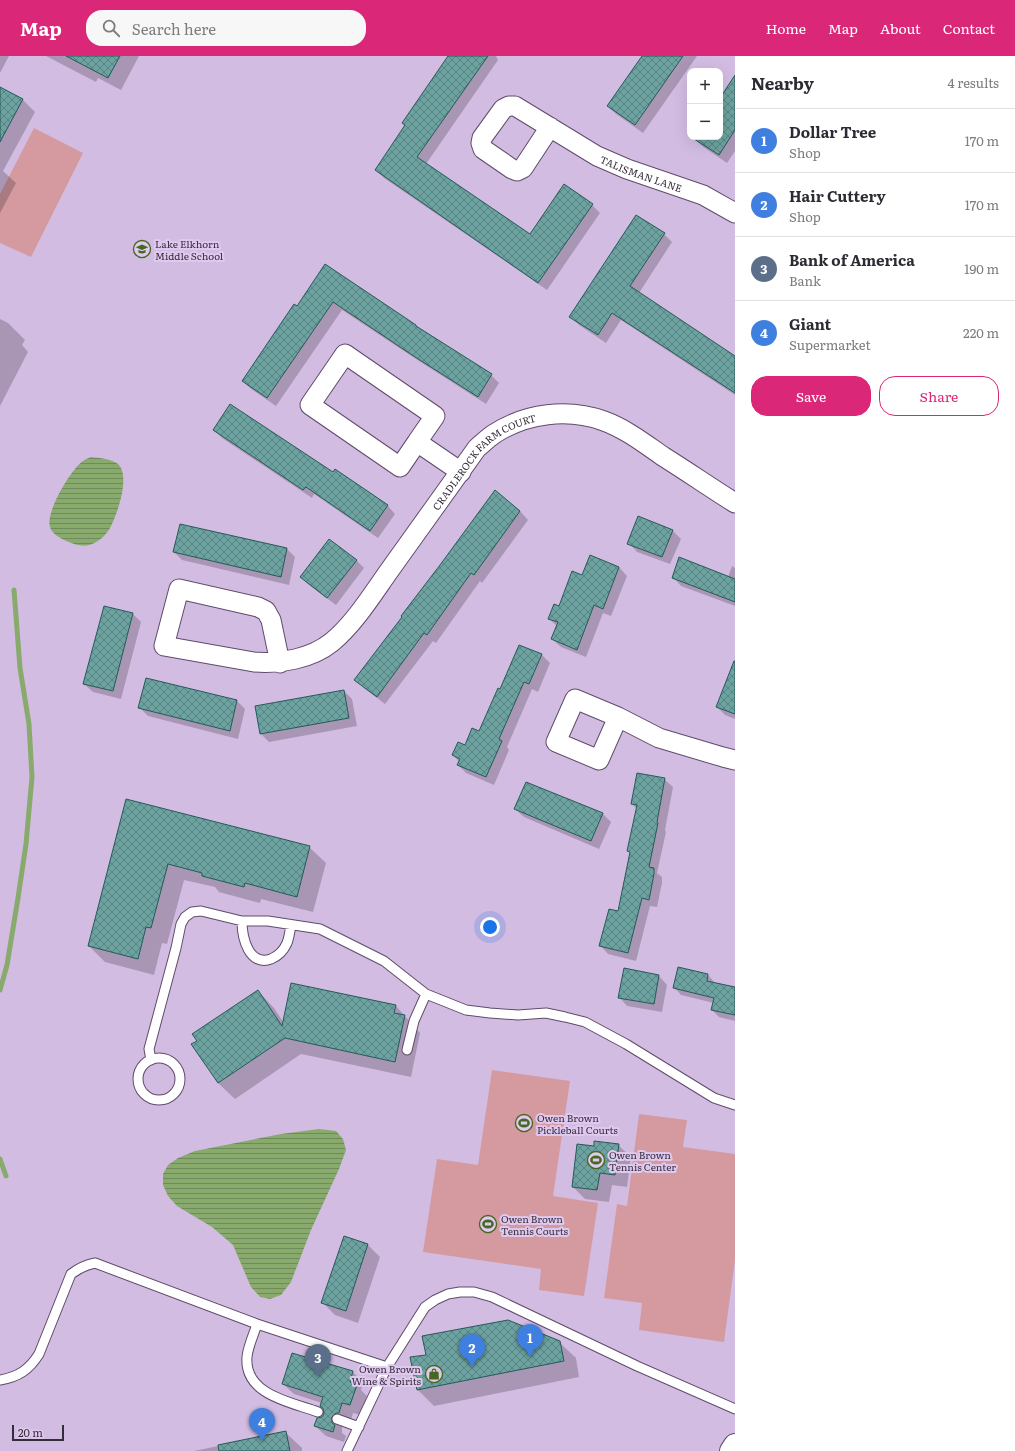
<!DOCTYPE html>
<meta charset="utf-8">
<style>
:root{--surface:#fff;--page:#f7f7f7;--text:#2b2b33;--muted:#7c7c81;--line:#e1e1e2;--accent:#db2777}
body{margin:0;font-family:Literata,serif;background:var(--page);color:var(--text)}
.controls{position:absolute;right:12px;top:12px;display:grid;overflow:hidden;border-radius:8px;box-shadow:0 4px 16px #0002}
.controls button{width:36px;height:36px;display:grid;place-items:center;padding:0;border:0;border-bottom:1px solid var(--line);background:var(--surface);color:var(--text);font:20px sans-serif}
.scale{position:absolute;left:12px;bottom:10px;width:52px;box-sizing:border-box;padding-left:4px;border:2px solid #362d3b;border-top:0;font-size:11px;line-height:14px;white-space:nowrap;color:#362d3b;-webkit-text-stroke:3px #e0c9ef;paint-order:stroke}
.you{position:absolute;left:490px;top:871px;width:14px;height:14px;margin:-10px;border:3px solid #fff;border-radius:50%;background:#1a73e8;box-shadow:0 0 0 6px #1a73e833}
.badge{display:grid;place-items:center;width:26px;height:26px;border-radius:50%;background:var(--accent);color:#fff;font-size:13px;font-weight:700}
.pin{position:absolute;translate:-50% -33px;filter:drop-shadow(0 1px 2px #0008)}
.pin::after{content:'';position:absolute;top:21px;width:14px;height:12px;background:inherit;clip-path:polygon(0 0,100% 0,50% 100%)}
.list{margin:0;padding:0;list-style:none}
h2{display:flex;justify-content:space-between;align-items:center;height:52px;margin:0;padding:0 16px;font-size:17px}
h2 small{font-size:13px;font-weight:400;color:var(--muted)}
.list li{display:grid;grid-template-columns:26px 1fr auto;gap:12px;align-items:center;box-sizing:border-box;height:64px;padding:0 16px;border-top:1px solid var(--line)}
.list b{display:block;font-size:15px;white-space:nowrap}
.list p{margin:0;font-size:13px;white-space:nowrap;color:var(--muted)}
.list em{font-size:13px;font-style:normal;color:var(--muted)}
.actions{display:flex;gap:8px;padding:12px 16px}
.actions a{flex:1;padding:9px 0;border:1px solid var(--accent);border-radius:16px;text-align:center;font-size:14px;color:var(--accent)}
.actions .main{background:var(--accent);color:#fff}
.icon{flex:none;width:22px;height:22px;fill:none;stroke:currentColor;stroke-width:2;stroke-linecap:round;stroke-linejoin:round}
.map{position:relative;flex:none;width:735px;height:1395px;overflow:hidden}
header{display:flex;align-items:center;gap:24px;box-sizing:border-box;height:56px;padding:0 20px;background:var(--accent);color:#fff}
header strong{font-size:19px}
nav{display:flex;gap:22px;margin-inline-start:auto;font-size:14px}
.search{width:280px;height:36px;background:var(--page);display:flex;align-items:center;gap:10px;box-sizing:border-box;padding:0 14px;border-radius:16px;color:var(--muted);font-size:15px}
main{display:flex}
aside{flex:1;background:var(--surface)}
.map>svg:first-child{display:block}
.green{fill:#d49aa0}
.water{fill:url(#water-rules)}
.shadow{fill:#0003}
.lines{fill:none;stroke-linecap:round;stroke-linejoin:round}
.stream{stroke:#88aa6d;stroke-width:5}
.building{fill:url(#building-cross-hatch);stroke:#255a58}
.lane-casing{stroke:#5f4b6b;stroke-width:11}
.street-casing{stroke:#5f4b6b;stroke-width:21}
.secondary-casing{stroke:#5f4b6b;stroke-width:24}
.lane{stroke:#fff;stroke-width:9}
.street{stroke:#fff;stroke-width:19}
.secondary{stroke:#fff;stroke-width:22}
.labels{text-anchor:middle;dominant-baseline:central;stroke-width:4;stroke-linejoin:round;paint-order:stroke}
.street-label{font-size:10px;fill:#362d3b;stroke:#e0c9ef}
.poi-label{font-size:10px;fill:#362d3b;stroke:#e0c9ef;text-anchor:start}
</style>
<header>
<strong>Map</strong>
<div class="search"><svg class="icon" aria-label="search" viewBox="0 0 24 24"><circle cx="10" cy="10" r="6"/><path d="M15 15l6 6"/></svg>Search here</div>
<nav><a>Home</a><a>Map</a><a>About</a><a>Contact</a></nav>
</header>
<main>
<div class="map">
<svg width="735" height="1395" viewBox="0 0 735 1395">
<defs>
<pattern id="water-rules" width="6" height="5" patternUnits="userSpaceOnUse"><rect width="6" height="5" fill="#88aa6d"/><path d="M0 2.5h6" fill="none" stroke="#708b5b"/></pattern>
<pattern id="building-cross-hatch" width="8" height="8" patternUnits="userSpaceOnUse"><rect width="8" height="8" fill="#6ca29f"/><path d="M0 0l8 8M0 8l8-8" fill="none" stroke="#5a8483"/></pattern>
</defs>
<rect width="100%" height="100%" fill="#d3bce2"/>
<path class="green" d="M 34,72 L 83,97 L 31,201 L 0,187 L 0,138 Z
M 492,1014 L 570,1025 L 553,1140 L 598,1147 L 584,1240 L 539,1234 L 541,1213 L 423,1196 L 437,1103 L 478,1109 Z
M 639,1058 L 687,1064 L 683,1091 L 735,1098 L 735,1204 L 724,1286 L 639,1274 L 642,1247 L 604,1242 L 617,1148 L 627,1150 Z"/>
<path class="water" d="M 91,401 C 100,402 111,403 118,408 C 131,420 117,459 110,472 C 106,479 98,487 89,489 C 81,491 74,488 66,485 C 60,482 52,478 50,471 C 45,457 71,413 83,405 C 85,403 89,402 91,401 Z
M 319,1073 L 336,1075 L 343,1083 L 346,1094 L 339,1113 L 311,1174 L 291,1226 L 281,1239 L 270,1243 L 260,1241 L 251,1231 L 233,1189 L 212,1171 L 177,1150 L 168,1140 L 163,1129 L 163,1118 L 168,1109 L 178,1102 L 195,1095 L 281,1078 Z"/>
<path class="shadow" d="M 0,0 L 9,0 L 0,17 Z
M 46,0 L 139,0 L 121,34 L 98,22 L 96,26 Z
M 449,0 L 496,0 L 498,4 L 426,108 L 530,180 L 592,149 L 600,157 L 547,234 L 384,122 L 376,114 L 406,70 L 403,67 Z
M 643,0 L 697,0 L 643,77 L 616,58 L 608,50 Z
M 735,23 L 735,95 L 727,107 L 702,90 L 694,82 L 695,81 L 720,81 L 720,43 Z
M 0,32 L 22,43 L 35,56 L 3,115 L 16,127 L 0,157 Z
M 664,178 L 672,186 L 639,237 L 735,301 L 735,339 L 621,264 L 606,287 L 579,269 L 571,261 Z
M 325,210 L 491,319 L 499,327 L 486,348 L 422,307 L 342,254 L 276,350 L 251,333 L 243,325 L 297,251 Z
M 0,263 L 8,267 L 25,284 L 22,289 L 28,296 L 0,350 Z
M 214,374 L 333,418 L 387,449 L 395,458 L 378,482 L 314,438 L 312,442 L 222,382 Z
M 520,455 L 528,464 L 482,527 L 480,525 L 436,587 L 433,585 L 385,648 L 364,632 L 356,624 L 403,561 Z
M 181,469 L 287,493 L 295,501 L 289,529 L 182,504 L 174,496 Z
M 672,474 L 681,483 L 670,508 L 637,496 L 629,487 Z
M 356,504 L 364,512 L 336,549 L 309,529 L 301,521 Z
M 732,510 L 735,512 L 735,550 L 681,530 L 673,521 L 728,521 Z
M 619,511 L 627,520 L 611,560 L 603,557 L 586,601 L 561,591 L 552,583 L 557,570 L 549,563 L 582,520 Z
M 105,551 L 133,558 L 141,566 L 121,643 L 93,636 L 84,628 Z
M 520,590 L 542,599 L 550,607 L 538,636 L 532,633 L 507,691 L 509,694 L 494,729 L 466,717 L 458,709 L 459,706 L 453,699 L 465,690 L 480,676 L 501,634 Z
M 147,623 L 237,645 L 245,653 L 238,683 L 148,660 L 140,652 Z
M 735,625 L 735,663 L 725,659 L 717,651 Z
M 344,635 L 352,643 L 357,670 L 269,686 L 261,678 Z
M 664,723 L 673,731 L 665,774 L 666,776 L 657,817 L 662,821 L 662,827 L 657,851 L 650,850 L 636,905 L 608,898 L 600,889 L 619,856 L 631,797 L 628,795 L 637,753 L 632,748 Z
M 127,744 L 309,791 L 326,807 L 313,856 L 261,843 L 260,847 L 219,836 L 215,831 L 184,824 L 167,888 L 162,887 L 154,919 L 105,906 L 89,890 Z
M 571,744 L 603,758 L 611,766 L 599,793 L 524,761 L 515,753 Z
M 625,913 L 659,920 L 667,929 L 662,956 L 627,950 L 619,941 Z
M 708,919 L 715,927 L 735,932 L 735,965 L 719,961 L 712,954 L 714,947 L 681,939 L 674,931 Z
M 258,935 L 274,952 L 284,967 L 396,950 L 420,977 L 411,1021 L 301,998 L 235,1043 L 218,1027 L 198,985 Z
M 618,1089 L 631,1101 L 627,1131 L 612,1129 L 609,1146 L 585,1143 L 573,1131 L 595,1091 Z
M 345,1181 L 368,1189 L 380,1201 L 358,1267 L 335,1259 L 323,1247 Z
M 559,1286 L 576,1302 L 579,1321 L 434,1350 L 417,1333 L 427,1300 Z
M 353,1316 L 363,1327 L 361,1334 L 367,1340 L 361,1359 L 353,1357 L 350,1368 L 346,1367 L 342,1371 L 342,1377 L 346,1380 L 344,1386 L 326,1380 L 315,1370 L 325,1358 L 322,1347 L 294,1338 L 283,1328 Z
M 285,1376 L 302,1392 L 302,1395 L 194,1395 Z"/>
<g class="lines">
<path class="stream" d="M 0,934 L 7,909 L 18,842 L 26,788 L 32,721 L 29,668 L 20,612 L 14,534
M 0,1103 L 6,1120"/>
</g>
<path class="building" d="M 66,0 L 120,0 L 108,22 Z
M 448,0 L 488,0 L 417,101 L 530,178 L 564,128 L 593,148 L 538,227 L 375,114 L 405,69 L 402,67 Z
M 642,0 L 683,0 L 635,69 L 607,50 Z
M 735,19 L 735,74 L 719,99 L 691,81 L 720,81 L 720,42 Z
M 0,31 L 23,43 L 0,86 Z
M 636,159 L 665,177 L 630,230 L 735,300 L 735,337 L 612,257 L 598,279 L 569,261 Z
M 325,208 L 416,269 L 416,270 L 492,318 L 478,341 L 412,299 L 333,246 L 267,342 L 242,325 L 294,248 L 297,250 Z
M 230,348 L 333,416 L 335,413 L 388,449 L 370,475 L 306,431 L 303,434 L 213,374 Z
M 495,434 L 520,455 L 474,519 L 471,517 L 427,579 L 424,577 L 377,641 L 354,624 L 402,561 L 401,560 L 440,509 Z
M 638,460 L 673,474 L 662,501 L 627,488 Z
M 180,468 L 287,492 L 281,521 L 173,496 Z
M 329,483 L 357,504 L 327,542 L 300,521 Z
M 590,499 L 619,511 L 603,553 L 594,549 L 577,594 L 551,583 L 558,566 L 548,563 L 554,548 L 559,550 L 572,515 L 582,519 Z
M 679,501 L 735,523 L 735,546 L 672,522 Z
M 104,550 L 133,557 L 113,635 L 83,628 Z
M 519,589 L 542,598 L 529,628 L 524,626 L 499,683 L 502,685 L 486,721 L 457,709 L 460,703 L 452,699 L 458,686 L 465,689 L 472,672 L 479,675 L 498,632 L 500,633 Z
M 734,605 L 735,605 L 735,658 L 716,651 Z
M 146,622 L 237,644 L 230,675 L 138,652 Z
M 344,634 L 349,662 L 260,678 L 255,650 Z
M 637,717 L 665,722 L 657,766 L 658,767 L 649,811 L 654,812 L 654,818 L 649,844 L 642,842 L 628,897 L 599,890 L 609,853 L 618,855 L 630,796 L 627,795 L 637,749 L 631,748 Z
M 526,726 L 603,757 L 591,785 L 514,753 Z
M 126,743 L 310,790 L 297,841 L 245,827 L 244,831 L 202,820 L 202,817 L 168,808 L 151,872 L 146,871 L 138,903 L 88,890 Z
M 678,911 L 708,918 L 707,925 L 735,931 L 735,959 L 711,954 L 714,942 L 673,932 Z
M 624,912 L 659,919 L 654,948 L 618,942 Z
M 291,927 L 396,949 L 394,957 L 405,959 L 395,1006 L 285,982 L 218,1027 L 191,988 L 197,985 L 192,978 L 258,934 L 282,970 Z
M 594,1085 L 619,1088 L 615,1119 L 600,1117 L 597,1134 L 572,1131 L 577,1088 L 594,1090 Z
M 344,1180 L 368,1188 L 346,1255 L 321,1247 Z
M 508,1264 L 560,1285 L 564,1305 L 417,1334 L 410,1301 L 426,1299 L 422,1280 Z
M 292,1297 L 353,1315 L 350,1326 L 357,1329 L 350,1349 L 342,1347 L 339,1357 L 336,1357 L 332,1361 L 332,1367 L 335,1369 L 333,1376 L 314,1370 L 317,1362 L 322,1361 L 324,1358 L 323,1352 L 320,1350 L 323,1341 L 282,1328 Z
M 286,1375 L 290,1395 L 219,1395 L 218,1389 Z"/>
<g class="lines">
<g class="lane-casing">
<path id="lane" d="M 242,865 C 242,882 249,911 271,903 C 278,900 284,894 287,887 C 289,882 290,875 291,869
M 407,994 L 414,965 L 426,938
M138 1023a21 21 0 1 1 42 0a21 21 0 1 1-42 0Z
M 151,1004 L 149,993 L 176,892 L 181,868 L 185,861 L 192,856 L 201,855 L 242,865 L 268,865 L 320,873 L 384,905 L 426,938 L 466,954 L 490,957 L 518,959 L 546,957 L 565,961 L 585,966 L 626,988 L 714,1042 L 735,1049
M 257,1268 C 254,1278 248,1290 247,1301 C 244,1339 291,1346 318,1356
M 0,1324 C 18,1321 29,1314 39,1298 L 71,1218 C 79,1212 85,1209 95,1207 L 257,1268 L 387,1311
M 337,1363 L 359,1371
M 347,1395 L 387,1311 L 425,1251 L 435,1244 L 448,1238 L 460,1236 L 474,1236 L 492,1241 L 637,1310 L 735,1353"/>
</g>
<g class="street-casing">
<g id="street">
<path id="s1" d="M 550,71 L 523,112 L 517,115 L 512,113 L 483,93 L 481,87 L 482,82 L 503,53 L 509,50 L 515,50 L 597,100 L 627,113 L 703,139 L 735,157"/>
<path d="M 417,386 L 400,411 L 310,349 L 345,298 L 435,360 L 417,386 L 461,416"/>
<path id="s2" d="M 280,607 L 271,564 L 266,555 L 258,551 L 179,533 L 164,590 L 254,606 C 280,608 311,603 332,586 C 354,568 372,539 389,515 C 418,474 448,433 477,392 C 483,387 488,382 494,378 C 526,357 568,352 604,365 C 626,373 645,388 664,401 C 688,416 711,432 735,447"/>
<path d="M 618,661 L 599,704 L 556,686 L 575,643 L 618,661 L 659,682 L 723,701 L 735,704"/>
</g>
</g>
<g class="secondary-casing">
<path id="secondary" d="M 731,1395 L 735,1389"/>
</g>
<use href="#lane" class="lane"/>
<use href="#street" class="street"/>
<use href="#secondary" class="secondary"/>
</g>
<defs>
<g id="school-ring" transform="scale(0.9)"><circle r="9.5" fill="#e0c9ef" stroke="#456820" stroke-width="1.5"/><path d="M0-5L7-2L0 1L-7-2ZM-4 1L0 2.5L4 1V4Q0 6-4 4Z" fill="#456820"/></g>
<g id="stadium-ring" transform="scale(0.9)"><circle r="9.5" fill="#e0c9ef" stroke="#456820" stroke-width="1.5"/><path d="M0-5a6.5 5 0 1 0 0 10a6.5 5 0 1 0 0-10ZM-3.5-1.8h7v3.6h-7Z" fill="#456820"/></g>
<g id="shop-ring" transform="scale(0.9)"><circle r="9.5" fill="#e0c9ef" stroke="#456820" stroke-width="1.5"/><path d="M-5-2.5h2.3a2.7 3.5 0 0 1 5.4 0H5L5.5 6h-11ZM-1.5-2.5h3a1.5 2.3 0 0 0-3 0Z" fill="#456820"/></g>
</defs>
<g fill-rule="evenodd">
<use href="#school-ring" x="142" y="193"/>
<use href="#stadium-ring" x="524" y="1067"/>
<use href="#stadium-ring" x="596" y="1104"/>
<use href="#stadium-ring" x="488" y="1168"/>
<use href="#shop-ring" x="434" y="1318"/>
</g>
<g class="labels">
<g class="street-label">
<text stroke="none"><textPath href="#s1" startOffset="300">TALISMAN LANE</textPath></text>
<text stroke="none"><textPath href="#s2" startOffset="616">CRADLEROCK FARM COURT</textPath></text>
</g>
<g class="poi-label">
<text x="155" y="187">Lake Elkhorn<tspan x="155" dy="12">Middle School</tspan></text>
<text x="537" y="1061">Owen Brown<tspan x="537" dy="12">Pickleball Courts</tspan></text>
<text x="609" y="1098">Owen Brown<tspan x="609" dy="12">Tennis Center</tspan></text>
<text x="501" y="1162">Owen Brown<tspan x="501" dy="12">Tennis Courts</tspan></text>
<text x="421" y="1312" text-anchor="end">Owen Brown<tspan x="421" dy="12">Wine &amp; Spirits</tspan></text>
</g>
</g>
</svg>
<div class="controls">
<button>+</button>
<button>−</button>
</div>
<div class="scale">20 m</div>
<div class="you"></div>
<div class="pin badge" style="left:530px;top:1301px;background:#3f7fe0">1</div>
<div class="pin badge" style="left:472px;top:1311px;background:#3f7fe0">2</div>
<div class="pin badge" style="left:318px;top:1321px;background:#5c6f8a">3</div>
<div class="pin badge" style="left:262px;top:1385px;background:#3f7fe0">4</div>
</div>
<aside>
<h2>Nearby<small>4 results</small></h2>
<ul class="list">
<li><span class="badge" style="background:#3f7fe0">1</span><div><b>Dollar Tree</b><p>Shop</p></div><em>170 m</em></li>
<li><span class="badge" style="background:#3f7fe0">2</span><div><b>Hair Cuttery</b><p>Shop</p></div><em>170 m</em></li>
<li><span class="badge" style="background:#5c6f8a">3</span><div><b>Bank of America</b><p>Bank</p></div><em>190 m</em></li>
<li><span class="badge" style="background:#3f7fe0">4</span><div><b>Giant</b><p>Supermarket</p></div><em>220 m</em></li>
</ul>
<div class="actions"><a class="main">Save</a><a>Share</a></div>
</aside>
</main>
